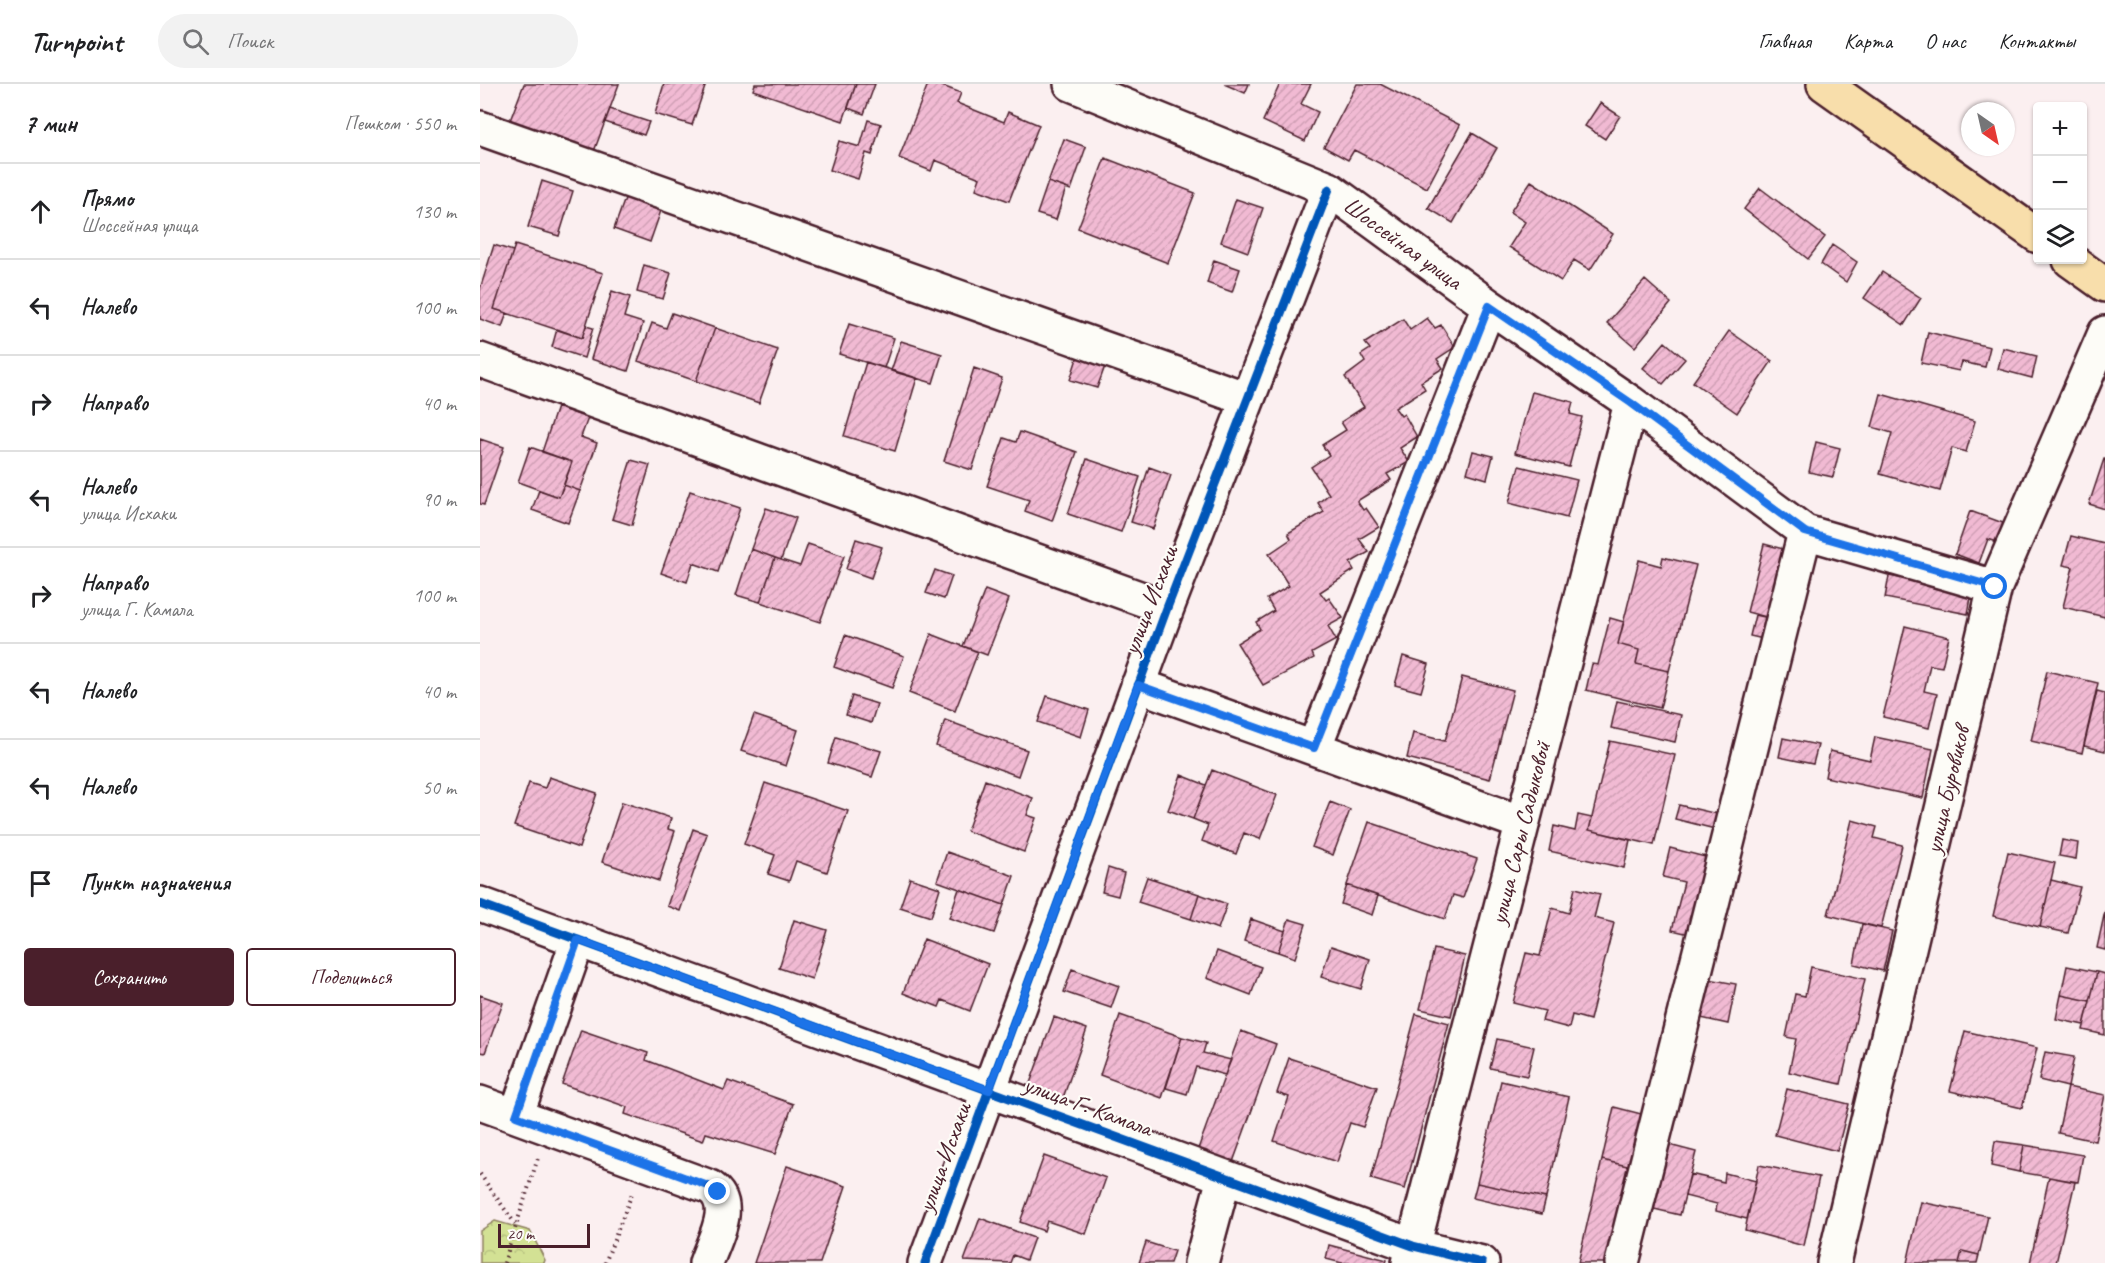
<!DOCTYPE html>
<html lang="ru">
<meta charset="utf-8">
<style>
:root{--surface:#fff;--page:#f2f2f2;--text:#202124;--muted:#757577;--line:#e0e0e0;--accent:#4a1f2b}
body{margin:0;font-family:Caveat,sans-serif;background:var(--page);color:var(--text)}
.controls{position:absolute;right:18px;top:18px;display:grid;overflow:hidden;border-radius:6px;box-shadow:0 2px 4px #0004}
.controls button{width:54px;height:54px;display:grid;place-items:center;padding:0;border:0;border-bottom:2px solid var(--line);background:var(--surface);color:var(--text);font:30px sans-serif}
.compass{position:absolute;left:1481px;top:18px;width:54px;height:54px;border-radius:50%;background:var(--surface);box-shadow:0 2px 4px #0004;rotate:146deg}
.scale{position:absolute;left:18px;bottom:15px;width:92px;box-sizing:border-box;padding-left:6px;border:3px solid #4a1f2b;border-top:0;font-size:16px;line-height:21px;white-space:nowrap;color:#4a1f2b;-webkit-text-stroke:4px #fdfcf7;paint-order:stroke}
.stop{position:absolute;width:18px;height:18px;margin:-14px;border:4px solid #1a73e8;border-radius:50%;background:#fff}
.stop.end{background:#1a73e8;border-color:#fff;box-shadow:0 2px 6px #0008}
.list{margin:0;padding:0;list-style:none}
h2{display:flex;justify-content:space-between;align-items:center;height:78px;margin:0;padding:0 24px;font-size:26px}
h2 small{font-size:20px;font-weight:400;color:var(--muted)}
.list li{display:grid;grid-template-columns:39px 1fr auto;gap:18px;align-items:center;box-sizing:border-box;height:96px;padding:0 24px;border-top:2px solid var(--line)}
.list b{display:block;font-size:22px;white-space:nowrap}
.list p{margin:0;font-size:20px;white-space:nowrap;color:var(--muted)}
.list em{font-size:20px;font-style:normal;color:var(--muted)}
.actions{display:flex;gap:12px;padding:18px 24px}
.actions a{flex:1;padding:14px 0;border:2px solid var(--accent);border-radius:6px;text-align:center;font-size:21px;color:var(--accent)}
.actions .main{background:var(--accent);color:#fff}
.icon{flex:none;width:33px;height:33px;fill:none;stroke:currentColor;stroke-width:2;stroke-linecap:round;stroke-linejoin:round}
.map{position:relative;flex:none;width:1625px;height:1179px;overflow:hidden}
header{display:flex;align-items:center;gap:36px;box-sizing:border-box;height:84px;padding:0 30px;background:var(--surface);border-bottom:2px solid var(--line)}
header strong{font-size:28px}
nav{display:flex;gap:33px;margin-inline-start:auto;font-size:21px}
.search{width:420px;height:54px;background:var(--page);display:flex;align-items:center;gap:15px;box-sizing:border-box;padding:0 21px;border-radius:33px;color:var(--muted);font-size:22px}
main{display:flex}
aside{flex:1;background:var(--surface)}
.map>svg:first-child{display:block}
.park{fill:url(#park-crowns);stroke:#8e8060;stroke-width:1.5}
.building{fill:url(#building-hatch);stroke:#4a1f2b;stroke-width:1.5}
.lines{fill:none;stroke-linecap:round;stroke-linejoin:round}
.minor-casing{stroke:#4a1f2b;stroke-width:38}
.major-casing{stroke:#4a1f2b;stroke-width:38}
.path{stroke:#4a1f2b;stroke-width:4;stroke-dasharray:1.5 4.5;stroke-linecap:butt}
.minor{stroke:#fdfcf7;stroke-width:33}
.major{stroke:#f8deab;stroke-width:33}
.cycleway-casing{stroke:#fdfcf7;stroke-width:13}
.cycleway{stroke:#0057b8;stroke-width:9}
.route{stroke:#1a73e8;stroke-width:8}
.labels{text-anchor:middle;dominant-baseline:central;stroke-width:4.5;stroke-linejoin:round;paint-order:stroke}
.street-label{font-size:24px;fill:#4a1f2b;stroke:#fdfcf7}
</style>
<header>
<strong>Turnpoint</strong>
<div class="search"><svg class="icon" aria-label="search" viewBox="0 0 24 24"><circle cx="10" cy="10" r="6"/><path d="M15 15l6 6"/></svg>Поиск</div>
<nav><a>Главная</a><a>Карта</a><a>О нас</a><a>Контакты</a></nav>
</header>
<main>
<aside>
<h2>7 мин<small>Пешком · 550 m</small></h2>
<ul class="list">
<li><svg class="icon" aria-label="ahead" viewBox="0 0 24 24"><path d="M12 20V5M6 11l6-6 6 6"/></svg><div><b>Прямо</b><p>Шоссейная улица</p></div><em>130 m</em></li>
<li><svg class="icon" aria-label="left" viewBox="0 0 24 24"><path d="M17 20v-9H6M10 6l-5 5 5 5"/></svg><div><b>Налево</b></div><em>100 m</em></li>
<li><svg class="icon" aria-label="right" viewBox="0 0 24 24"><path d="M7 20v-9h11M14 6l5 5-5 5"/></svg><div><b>Направо</b></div><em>40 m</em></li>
<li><svg class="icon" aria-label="left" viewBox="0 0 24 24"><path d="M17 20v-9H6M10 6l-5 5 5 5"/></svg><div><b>Налево</b><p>улица Исхаки</p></div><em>90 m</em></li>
<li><svg class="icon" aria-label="right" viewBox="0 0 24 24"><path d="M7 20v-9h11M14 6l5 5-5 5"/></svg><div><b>Направо</b><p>улица Г. Камала</p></div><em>100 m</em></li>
<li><svg class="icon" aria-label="left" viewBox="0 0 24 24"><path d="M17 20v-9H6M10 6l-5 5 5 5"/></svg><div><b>Налево</b></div><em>40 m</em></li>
<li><svg class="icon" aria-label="left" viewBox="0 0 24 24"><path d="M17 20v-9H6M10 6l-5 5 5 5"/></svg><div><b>Налево</b></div><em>50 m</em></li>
<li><svg class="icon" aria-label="arrive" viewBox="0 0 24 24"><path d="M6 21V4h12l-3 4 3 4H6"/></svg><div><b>Пункт назначения</b></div></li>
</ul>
<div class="actions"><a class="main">Сохранить</a><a>Поделиться</a></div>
</aside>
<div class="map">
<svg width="1625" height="1179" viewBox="0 0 1625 1179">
<defs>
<pattern id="park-crowns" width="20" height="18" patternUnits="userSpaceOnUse" patternTransform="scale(1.5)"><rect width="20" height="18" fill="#d3e194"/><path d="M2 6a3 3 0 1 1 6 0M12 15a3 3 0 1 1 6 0" fill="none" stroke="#b7c180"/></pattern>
<pattern id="building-hatch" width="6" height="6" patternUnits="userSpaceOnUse" patternTransform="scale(1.5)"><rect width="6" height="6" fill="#f1bad3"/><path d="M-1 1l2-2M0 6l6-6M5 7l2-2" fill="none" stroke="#d09fb5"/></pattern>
</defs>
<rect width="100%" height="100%" fill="#fbeff0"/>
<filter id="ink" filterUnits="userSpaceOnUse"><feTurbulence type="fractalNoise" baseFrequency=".0167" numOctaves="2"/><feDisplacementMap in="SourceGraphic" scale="12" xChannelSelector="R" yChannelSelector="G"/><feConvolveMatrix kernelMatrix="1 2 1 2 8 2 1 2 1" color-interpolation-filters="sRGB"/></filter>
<g filter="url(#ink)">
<path class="park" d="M 15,1137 L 50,1147 L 65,1176 L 64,1179 L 0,1179 L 0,1147 Z"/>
<path class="building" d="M 44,0 L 139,0 L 113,70 L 29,39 Z
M 184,0 L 226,0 L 212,41 L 175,30 Z
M 275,0 L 376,0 L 363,37 L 273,6 Z
M 376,0 L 395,0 L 384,30 L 368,24 Z
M 448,0 L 457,0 L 481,9 L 477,19 L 524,38 L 528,28 L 559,41 L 529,117 L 496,105 L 500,94 L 455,76 L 451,87 L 419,74 Z
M 744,0 L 769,0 L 765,9 Z
M 800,0 L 831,0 L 821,20 L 838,28 L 825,57 L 783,37 Z
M 877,0 L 900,0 L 980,41 L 947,104 L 874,66 L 868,76 L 844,63 Z
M 1120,19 L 1140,32 L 1125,55 L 1105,42 Z
M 130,25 L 169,38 L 164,51 L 125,38 Z
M 388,36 L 401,40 L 392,71 L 386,69 L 378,95 L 350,86 L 359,57 L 380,63 Z
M 992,49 L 1017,64 L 973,139 L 948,124 Z
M 584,55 L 606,63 L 591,106 L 568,98 Z
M 625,74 L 715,109 L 688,179 L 598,144 Z
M 62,97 L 93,107 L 79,152 L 48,143 Z
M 1051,97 L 1133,150 L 1110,186 L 1094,176 L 1081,197 L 1029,163 L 1045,138 L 1030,128 Z
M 568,98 L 586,104 L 576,136 L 557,130 Z
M 1280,104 L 1345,153 L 1328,175 L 1264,125 Z
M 148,106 L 184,118 L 170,158 L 134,145 Z
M 756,115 L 783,124 L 768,168 L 741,158 Z
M 14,161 L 33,167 L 14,225 L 27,229 L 22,243 L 0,235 L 0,205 Z
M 35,161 L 123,189 L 102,254 L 14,225 Z
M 1352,161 L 1377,178 L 1366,198 L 1341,180 Z
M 734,176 L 760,185 L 752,208 L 727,199 Z
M 164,181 L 191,189 L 183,215 L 157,208 Z
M 1402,188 L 1441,214 L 1424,241 L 1384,214 Z
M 1165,196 L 1191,219 L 1155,263 L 1127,239 Z
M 132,207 L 150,213 L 144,233 L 163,239 L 148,287 L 111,275 Z
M 192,229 L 235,244 L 216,297 L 158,277 L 172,239 L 186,244 Z
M 947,234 L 955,244 L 961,241 L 975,263 L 957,275 L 963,284 L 941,298 L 945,305 L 915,324 L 921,332 L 924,330 L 937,353 L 920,364 L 929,378 L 907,390 L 911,396 L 877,417 L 883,426 L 886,424 L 899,443 L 879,455 L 889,468 L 870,479 L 874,486 L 840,508 L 846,516 L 849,514 L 863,534 L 848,542 L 856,556 L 832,569 L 834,574 L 783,601 L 757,559 L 780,545 L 776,538 L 794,527 L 787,515 L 809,502 L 789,470 L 811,455 L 808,449 L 844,428 L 838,419 L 849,410 L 831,383 L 849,371 L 842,361 L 866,346 L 861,338 L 884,323 L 865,293 L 885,278 L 881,271 L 890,265 L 885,259 L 923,235 L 930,246 Z
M 369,240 L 414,254 L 404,284 L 359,270 Z
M 106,242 L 113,244 L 104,274 L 72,263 L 77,245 L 102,254 Z
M 235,244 L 298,266 L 279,319 L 216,297 Z
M 1249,247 L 1292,277 L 1257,329 L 1213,298 Z
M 1448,248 L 1510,263 L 1505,283 L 1482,278 L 1479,287 L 1441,279 Z
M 421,257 L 462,270 L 453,299 L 411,287 Z
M 1185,258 L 1205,275 L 1183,300 L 1163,284 Z
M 1523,264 L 1557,272 L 1552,294 L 1518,285 Z
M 600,265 L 628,274 L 617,304 L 590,296 Z
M 386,278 L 437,294 L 415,367 L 364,352 Z
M 494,284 L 522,294 L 492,386 L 464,377 Z
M 1052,308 L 1093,318 L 1090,330 L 1102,333 L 1089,383 L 1035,369 Z
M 1401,310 L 1495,337 L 1486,368 L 1472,364 L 1460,407 L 1400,390 L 1412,349 L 1392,343 Z
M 77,323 L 108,334 L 101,353 L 117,359 L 100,407 L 84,401 L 92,378 L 62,368 Z
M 540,348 L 597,368 L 572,437 L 545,427 L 549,416 L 507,402 L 524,354 L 536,358 Z
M 0,355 L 24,363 L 4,421 L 0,420 Z
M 1336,358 L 1360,364 L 1353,393 L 1329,388 Z
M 50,363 L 92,378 L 79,413 L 38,398 Z
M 993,367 L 1013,372 L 1007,395 L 987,389 Z
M 607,375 L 660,393 L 641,448 L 588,430 Z
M 1624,375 L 1625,375 L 1625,425 L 1609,420 Z
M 151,376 L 170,381 L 152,441 L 132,435 Z
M 1039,382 L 1097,396 L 1087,434 L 1029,419 Z
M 669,383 L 691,391 L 673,445 L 651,438 Z
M 84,401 L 100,407 L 88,439 L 52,426 L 59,406 L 79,413 Z
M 210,407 L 260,424 L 238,488 L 213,479 L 207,498 L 181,489 Z
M 286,424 L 316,434 L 301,476 L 271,465 Z
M 1490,427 L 1523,439 L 1517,458 L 1508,455 L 1499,479 L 1475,470 Z
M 1591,452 L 1625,460 L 1625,533 L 1583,523 L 1593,483 L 1583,481 Z
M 376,455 L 402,463 L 391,494 L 366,485 Z
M 328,460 L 364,472 L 340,538 L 280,518 L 295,474 L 320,482 Z
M 1284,460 L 1311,467 L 1294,535 L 1267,528 Z
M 271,465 L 295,474 L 280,518 L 256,511 Z
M 1183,473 L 1216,481 L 1189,587 L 1156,580 L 1159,566 L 1138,560 L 1159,476 L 1181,482 Z
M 455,486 L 472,492 L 464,515 L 446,509 Z
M 1409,492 L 1492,508 L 1488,530 L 1405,514 Z
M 505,506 L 529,515 L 507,571 L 483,562 Z
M 1275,531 L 1294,535 L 1288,556 L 1270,552 Z
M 1130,534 L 1144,538 L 1138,560 L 1159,566 L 1156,580 L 1189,587 L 1180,624 L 1106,606 L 1112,580 L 1118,581 Z
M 1425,542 L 1469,553 L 1462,583 L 1450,581 L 1444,607 L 1457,610 L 1449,644 L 1403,633 Z
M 451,550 L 498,568 L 475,627 L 429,609 Z
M 365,551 L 424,572 L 412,604 L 354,583 Z
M 923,572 L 949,580 L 941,608 L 915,601 Z
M 1567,587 L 1618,599 L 1602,669 L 1551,657 Z
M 982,593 L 1033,606 L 1010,695 L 927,674 L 933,649 L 965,657 Z
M 1617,607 L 1625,609 L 1625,667 L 1604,662 Z
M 372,612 L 397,620 L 391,639 L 366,631 Z
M 567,612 L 609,626 L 601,653 L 558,638 Z
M 1137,617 L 1201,631 L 1195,658 L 1131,644 Z
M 274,631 L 318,646 L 306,682 L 261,667 Z
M 465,636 L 547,666 L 538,692 L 456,662 Z
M 356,653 L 401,667 L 392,693 L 348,679 Z
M 1395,653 L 1453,665 L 1443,714 L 1345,693 L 1350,667 L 1390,676 Z
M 1303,654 L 1338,661 L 1333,680 L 1299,673 Z
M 1130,657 L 1195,671 L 1174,761 L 1109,746 Z
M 732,686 L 797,711 L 780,755 L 764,749 L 756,770 L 722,757 L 728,741 L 713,735 Z
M 701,691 L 726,701 L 713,735 L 688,726 Z
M 69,693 L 117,709 L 99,764 L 34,742 L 49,699 L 65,704 Z
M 505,696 L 553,714 L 547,731 L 556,734 L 544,768 L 487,747 Z
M 285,699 L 368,727 L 347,788 L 316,777 L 309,797 L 288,790 L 295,771 L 264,760 Z
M 142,718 L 191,734 L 188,745 L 195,747 L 179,797 L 122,778 Z
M 850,718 L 870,726 L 853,771 L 832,763 Z
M 1199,721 L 1242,731 L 1239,746 L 1195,735 Z
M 1098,731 L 1112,734 L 1109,746 L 1150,756 L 1144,784 L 1069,767 L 1074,742 L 1095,747 Z
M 1372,736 L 1397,743 L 1394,754 L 1422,761 L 1401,844 L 1348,831 Z
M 889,738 L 997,775 L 983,814 L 973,811 L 965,835 L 867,801 Z
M 213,745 L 227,750 L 200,827 L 187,822 Z
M 1582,756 L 1598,759 L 1596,775 L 1579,772 Z
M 1190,764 L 1237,776 L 1218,852 L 1192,846 L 1204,798 L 1183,793 Z
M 467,768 L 534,792 L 524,821 L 457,797 Z
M 1528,768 L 1575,779 L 1560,843 L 1513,832 Z
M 628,784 L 644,789 L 638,812 L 622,808 Z
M 667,793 L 719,810 L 711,835 L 658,818 Z
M 430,794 L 460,804 L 451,833 L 420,823 Z
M 1571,796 L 1600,803 L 1588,849 L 1560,843 Z
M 867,801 L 898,812 L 892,831 L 861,820 Z
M 1095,804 L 1120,810 L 1114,834 L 1134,839 L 1110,936 L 1092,931 L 1089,944 L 1062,937 L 1065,927 L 1033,919 L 1046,869 L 1060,872 L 1072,824 L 1089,829 Z
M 479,805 L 524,821 L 514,849 L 469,834 Z
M 719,810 L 747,820 L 738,845 L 711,835 Z
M 1625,827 L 1625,866 L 1617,864 Z
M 771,835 L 805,847 L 798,868 L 764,857 Z
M 809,835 L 826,840 L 815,874 L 798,868 Z
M 314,836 L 347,846 L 332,895 L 299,884 Z
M 1382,840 L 1412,847 L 1403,887 L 1374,880 Z
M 444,855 L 508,880 L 490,927 L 462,916 L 459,923 L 423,909 Z
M 851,862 L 890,875 L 881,905 L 841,893 Z
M 954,865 L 985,872 L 971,932 L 940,925 Z
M 737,867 L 781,883 L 771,911 L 727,894 Z
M 1587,882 L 1617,888 L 1610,917 L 1581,911 Z
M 1331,883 L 1385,895 L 1361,1000 L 1309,988 L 1316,955 L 1306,953 L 1315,910 L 1325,912 Z
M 592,885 L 639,902 L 631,924 L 584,908 Z
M 1617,888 L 1625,890 L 1625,951 L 1603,946 Z
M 1229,895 L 1256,900 L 1248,940 L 1221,934 Z
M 0,911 L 23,919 L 5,969 L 0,968 Z
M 1581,911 L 1610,917 L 1604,941 L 1576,935 Z
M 936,930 L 969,939 L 925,1105 L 891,1095 Z
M 640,931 L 702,953 L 682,1014 L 620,991 Z
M 574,933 L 607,945 L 583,1014 L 549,1002 Z
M 101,946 L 168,969 L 166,976 L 244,1006 L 248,997 L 313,1020 L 295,1070 L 226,1049 L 223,1057 L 145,1030 L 147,1023 L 82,1000 Z
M 761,947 L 796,960 L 753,1078 L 718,1065 Z
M 1485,947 L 1557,964 L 1542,1024 L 1470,1007 Z
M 702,953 L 726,959 L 723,969 L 751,976 L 745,991 L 716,983 L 707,1010 L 686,1004 Z
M 1017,955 L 1054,963 L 1047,992 L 1010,984 Z
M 1565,968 L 1594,973 L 1588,1003 L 1559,996 Z
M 809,974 L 897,1003 L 883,1043 L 870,1039 L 857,1078 L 794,1057 L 809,1013 L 797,1009 Z
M 1021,997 L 1089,1013 L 1066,1114 L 997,1099 Z
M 1588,1003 L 1625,1011 L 1615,1057 L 1578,1049 Z
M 1307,1005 L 1369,1020 L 1357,1067 L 1295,1051 Z
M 1134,1023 L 1173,1033 L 1160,1085 L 1122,1076 Z
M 1515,1057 L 1544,1061 L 1539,1088 L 1511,1082 Z
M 1189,1061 L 1216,1068 L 1200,1131 L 1174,1125 Z
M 1544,1061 L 1603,1071 L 1598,1098 L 1539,1088 Z
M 564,1072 L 626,1094 L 606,1150 L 567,1137 L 564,1147 L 540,1138 Z
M 1122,1076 L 1160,1085 L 1139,1179 L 1098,1179 Z
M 1279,1081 L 1339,1093 L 1324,1162 L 1265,1146 Z
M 307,1082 L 366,1102 L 340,1179 L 274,1179 Z
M 1245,1089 L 1276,1097 L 1267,1135 L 1236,1127 L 1237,1120 L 1205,1112 L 1210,1090 L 1244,1098 Z
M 1569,1093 L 1595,1098 L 1576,1179 L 1550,1179 Z
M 997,1099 L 1066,1114 L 1062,1130 L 993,1114 Z
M 1441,1118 L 1508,1132 L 1499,1171 L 1482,1167 L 1479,1179 L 1427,1179 Z
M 500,1134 L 554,1154 L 546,1176 L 533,1171 L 530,1179 L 484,1177 Z
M 666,1158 L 694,1167 L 690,1179 L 659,1179 Z
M 849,1161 L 907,1176 L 906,1179 L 862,1179 L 846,1175 Z
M 1482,1167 L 1499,1171 L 1497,1179 L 1479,1179 Z"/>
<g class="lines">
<g class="minor-casing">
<path id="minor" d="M 591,0 L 849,105 L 1009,222 L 1151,319 L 1325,448 L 1515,503
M 0,44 L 767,315
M 0,276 L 687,524
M 658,601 L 1042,739
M 834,664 L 1009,222
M 0,820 L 933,1162 L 1002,1179
M 0,1019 L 36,1032 L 98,856
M 36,1032 L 230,1103 C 256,1121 234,1155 226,1179
M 445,1179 L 687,524 L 849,105
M 721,1179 L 744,1094
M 929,1179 L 1151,319
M 1142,1179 L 1325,448
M 1354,1179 L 1515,503 L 1625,249"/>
</g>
<g class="major-casing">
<path id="major" d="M 1344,0 L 1558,152
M 1590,176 L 1625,201"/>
</g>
<path class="path" d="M 0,1090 L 36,1141
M 24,1179 L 58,1074
M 125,1179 L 153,1107"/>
<use href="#minor" class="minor"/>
<use href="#major" class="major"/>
<g class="cycleway-casing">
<path id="cycleway" d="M 0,820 L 933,1162 L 1002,1179
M 445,1179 L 687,524 L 849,105"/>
</g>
<use href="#cycleway" class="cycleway"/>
</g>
</g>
<g class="lines" filter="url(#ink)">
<path class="route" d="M 238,1108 L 231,1103 L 36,1032 L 98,856 L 509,1006 L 658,601 L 834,664 L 1009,222 L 1151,319 L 1325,448 L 1515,503"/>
</g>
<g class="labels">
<g class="street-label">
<text transform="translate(923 159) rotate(36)">Шоссейная улица</text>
<text transform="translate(670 516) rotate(-69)">улица Исхаки</text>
<text transform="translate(1467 706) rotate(-77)">улица Буровиков</text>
<text transform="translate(1040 749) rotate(-76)">улица Сары Садыковой</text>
<text transform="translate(608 1022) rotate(20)">улица Г. Камала</text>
<text transform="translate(464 1073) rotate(-70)">улица Исхаки</text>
</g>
</g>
</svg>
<div class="controls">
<button>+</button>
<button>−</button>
<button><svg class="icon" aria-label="layers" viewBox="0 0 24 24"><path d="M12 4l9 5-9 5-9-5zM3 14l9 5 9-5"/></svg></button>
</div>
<svg class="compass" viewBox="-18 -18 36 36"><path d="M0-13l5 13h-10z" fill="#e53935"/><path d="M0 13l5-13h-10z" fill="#757577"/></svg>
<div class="scale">20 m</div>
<div class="stop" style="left:1515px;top:503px"></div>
<div class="stop end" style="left:238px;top:1108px"></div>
</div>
</main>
